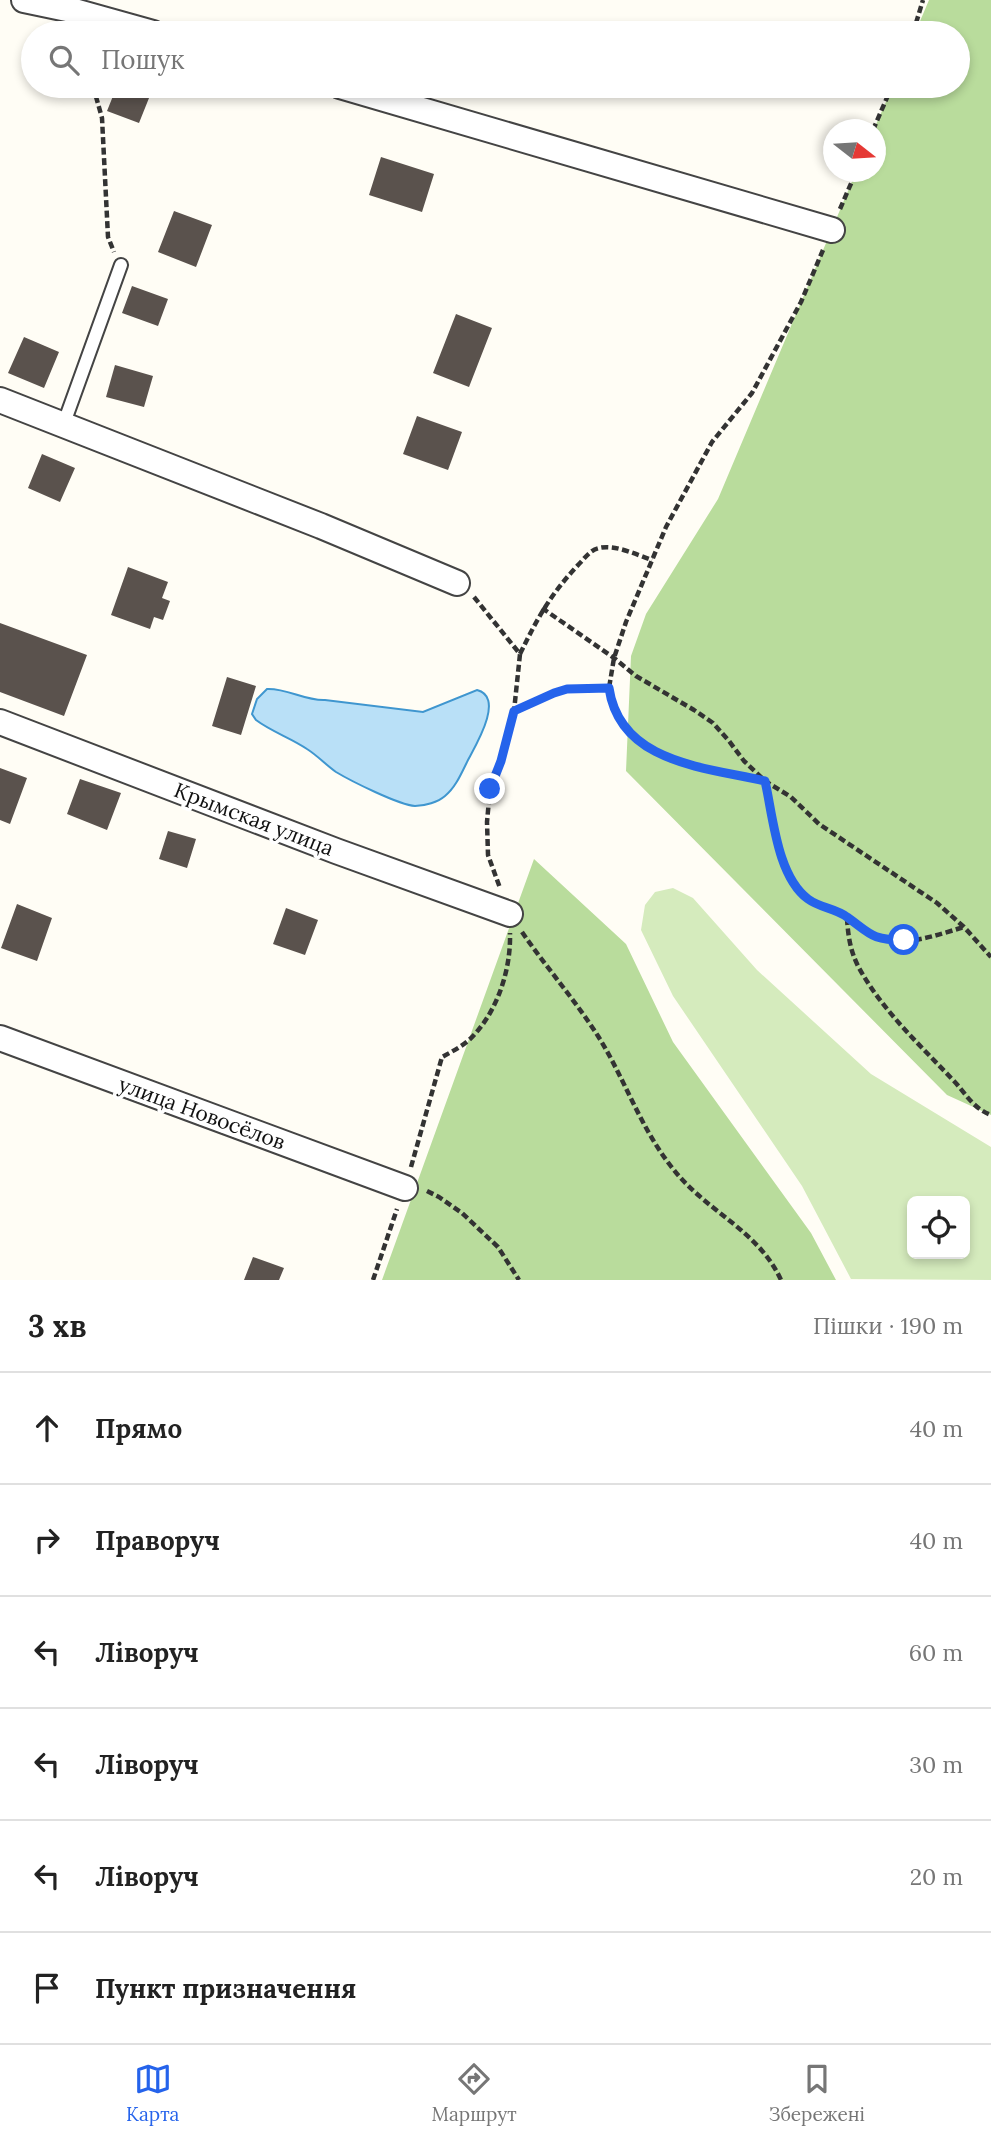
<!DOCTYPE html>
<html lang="uk">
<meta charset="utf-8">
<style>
:root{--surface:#fff;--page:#f2f2f2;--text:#222;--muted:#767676;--line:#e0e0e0;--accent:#2563eb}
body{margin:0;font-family:Lora,serif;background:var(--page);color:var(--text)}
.controls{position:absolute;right:21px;bottom:21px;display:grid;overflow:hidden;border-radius:10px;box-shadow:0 4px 10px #0003}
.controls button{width:63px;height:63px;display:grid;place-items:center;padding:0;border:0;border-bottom:2px solid var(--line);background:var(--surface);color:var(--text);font:35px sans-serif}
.compass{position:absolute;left:823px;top:119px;width:63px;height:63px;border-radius:50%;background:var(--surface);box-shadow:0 4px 10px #0003;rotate:107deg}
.stop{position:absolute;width:21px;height:21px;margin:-16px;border:5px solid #2563eb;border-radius:50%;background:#fff}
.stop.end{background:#2563eb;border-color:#fff;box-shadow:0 2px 7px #0008}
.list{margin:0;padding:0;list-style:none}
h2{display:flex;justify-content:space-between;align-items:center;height:91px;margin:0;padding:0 28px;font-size:30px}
h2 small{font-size:23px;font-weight:400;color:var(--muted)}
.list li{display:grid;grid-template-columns:46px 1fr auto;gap:21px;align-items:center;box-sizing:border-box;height:112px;padding:0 28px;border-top:2px solid var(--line)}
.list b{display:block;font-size:26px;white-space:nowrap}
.list em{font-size:23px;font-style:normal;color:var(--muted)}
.icon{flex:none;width:38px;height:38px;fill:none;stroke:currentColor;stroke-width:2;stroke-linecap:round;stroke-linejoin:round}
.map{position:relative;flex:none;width:991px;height:1280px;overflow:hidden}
.search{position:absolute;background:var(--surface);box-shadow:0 4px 10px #0003;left:21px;right:21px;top:21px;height:77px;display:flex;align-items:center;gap:18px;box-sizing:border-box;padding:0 24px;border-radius:38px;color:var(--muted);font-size:26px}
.sheet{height:763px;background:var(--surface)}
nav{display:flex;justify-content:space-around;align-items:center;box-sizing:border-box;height:98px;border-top:2px solid var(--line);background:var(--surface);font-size:19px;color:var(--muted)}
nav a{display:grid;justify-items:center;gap:4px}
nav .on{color:var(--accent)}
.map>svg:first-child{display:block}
.green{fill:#d5ebbd;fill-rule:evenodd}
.forest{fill:#b9dc9c}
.water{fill:#b9e0f7;stroke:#3f96cf;stroke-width:2}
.building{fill:#5a524d}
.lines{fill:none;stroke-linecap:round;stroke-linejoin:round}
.lane-casing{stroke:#444;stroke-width:16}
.street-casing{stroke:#444;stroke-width:28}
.path{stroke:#333;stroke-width:4.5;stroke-dasharray:7 3.5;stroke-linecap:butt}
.lane{stroke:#fff;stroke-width:12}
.street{stroke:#fff;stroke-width:24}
.route{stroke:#2563eb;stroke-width:9}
.labels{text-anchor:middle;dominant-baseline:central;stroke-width:7;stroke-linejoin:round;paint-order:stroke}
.street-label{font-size:21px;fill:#111;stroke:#fff}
</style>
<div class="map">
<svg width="991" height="1280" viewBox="0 0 991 1280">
<rect width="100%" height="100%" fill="#fffdf5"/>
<path class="green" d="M 673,888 L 693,898 L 757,970 L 871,1074 L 991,1147 L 991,1280 L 851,1279 L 802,1186 L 673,996 L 641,930 L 645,905 L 655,892 ZM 912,1201 L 965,1201 L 965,1254 L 912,1254 Z"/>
<path class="forest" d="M 929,0 L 991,0 L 991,1115 L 947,1095 L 626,771 L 631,656 L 646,614 L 718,499 L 856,172 L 876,172 L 874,129 L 893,86 L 958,86 L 958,33 L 915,33 Z
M 534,859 L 626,944 L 673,1042 L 811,1233 L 836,1280 L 382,1280 Z"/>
<path class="water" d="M 267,689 C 287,688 305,701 325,700 L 423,712 L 477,690 C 505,697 476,745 468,760 C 462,772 456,787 445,796 C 438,802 425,806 415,806 C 399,805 351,781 336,772 C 326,765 318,756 307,749 C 291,738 272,732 256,720 L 252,714 L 257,699 Z"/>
<path class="building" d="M 117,86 L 147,86 L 153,88 L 139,123 L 107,111 Z
M 381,157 L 434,174 L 422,212 L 369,195 Z
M 174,211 L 212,225 L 196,267 L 158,252 Z
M 132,286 L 168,299 L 158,326 L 122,313 Z
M 456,314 L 492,328 L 469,387 L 433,373 Z
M 24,337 L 59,352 L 44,388 L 8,373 Z
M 115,365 L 153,376 L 144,407 L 106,397 Z
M 417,416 L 462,432 L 448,470 L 403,454 Z
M 42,454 L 75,468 L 60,502 L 28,488 Z
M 128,567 L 168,582 L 162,598 L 170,601 L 163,620 L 154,617 L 150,629 L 111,615 Z
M 0,623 L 87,655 L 64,716 L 0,692 Z
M 227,677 L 256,686 L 241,735 L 212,726 Z
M 0,768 L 27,778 L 10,824 L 0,820 Z
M 80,779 L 121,793 L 107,830 L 67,814 Z
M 168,831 L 196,839 L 187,868 L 159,859 Z
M 17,904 L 52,918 L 37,961 L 1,948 Z
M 286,908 L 318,920 L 305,955 L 273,944 Z
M 253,1257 L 284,1268 L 279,1280 L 244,1280 Z"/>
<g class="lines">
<g class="lane-casing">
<path id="lane" d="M 64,423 L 121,265"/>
</g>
<g class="street-casing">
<path id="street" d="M 24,0 L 67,9 L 153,33
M 340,86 L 832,230
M 0,400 L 321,526 L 457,583
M 0,722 L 336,851 L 510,914
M 0,1038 L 405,1188"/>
</g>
<path class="path" d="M 913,33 L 923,0
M 93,86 L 102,118 L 108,237 L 114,252
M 873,130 L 892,86
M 840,209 L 856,172
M 823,250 L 801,302 L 752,393 L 712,442 L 666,527 L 626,622 L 614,658 L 609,688 L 611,701 L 617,718 L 633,737 L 652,751 L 668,758 L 690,764 L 765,781 C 773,816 777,878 809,900 C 820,907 833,908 844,915 C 855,921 862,932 874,937 C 902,948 937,935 964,927
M 474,597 L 520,654 L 514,711 L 501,761 L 490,789 L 487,822 L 488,855 L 500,888
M 542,608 L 614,658 L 636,676 L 694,710 L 713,723 L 729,741 L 744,761 L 765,781 L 791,797 L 819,824 L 937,903 L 964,927 L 991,957
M 520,654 C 538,617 550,595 579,564 C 585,558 590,550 599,548 C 615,544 637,555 652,560
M 514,711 L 554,693 L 567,689 L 609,688
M 847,918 C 848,935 850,950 858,966 C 881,1009 918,1043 952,1079 C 965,1092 972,1108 991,1115
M 522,932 C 546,967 575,1000 598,1036 C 625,1079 641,1130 674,1170 C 706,1211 759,1231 781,1280
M 411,1167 L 442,1057 C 453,1051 465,1045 474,1035 C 498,1009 511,969 510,933
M 427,1191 L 439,1197 L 462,1213 L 498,1247 L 519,1280
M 373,1280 L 397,1209"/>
<use href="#lane" class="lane"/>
<use href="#street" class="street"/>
</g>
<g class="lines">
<path class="route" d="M 490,789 L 501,761 L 514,711 L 554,693 L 567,689 L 609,688 C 620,763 704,767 765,781 C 773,816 777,876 808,899 C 820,908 835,908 847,917 C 871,934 871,940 904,940"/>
</g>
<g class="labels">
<g class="street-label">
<text transform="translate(254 819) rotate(21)">Крымская улица</text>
<text transform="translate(202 1113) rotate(20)">улица Новосёлов</text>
</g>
</g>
</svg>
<div class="controls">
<button><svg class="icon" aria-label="locate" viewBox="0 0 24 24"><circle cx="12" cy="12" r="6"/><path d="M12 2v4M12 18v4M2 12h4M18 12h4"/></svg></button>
</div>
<svg class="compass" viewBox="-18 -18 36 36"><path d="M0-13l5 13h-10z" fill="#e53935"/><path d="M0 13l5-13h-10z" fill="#767676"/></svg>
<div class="stop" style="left:904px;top:940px"></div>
<div class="stop end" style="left:490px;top:789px"></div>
<div class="search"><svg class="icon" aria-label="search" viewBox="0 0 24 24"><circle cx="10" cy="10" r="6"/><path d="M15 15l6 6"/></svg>Пошук</div>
</div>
<section class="sheet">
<h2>3 хв<small>Пішки · 190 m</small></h2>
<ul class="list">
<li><svg class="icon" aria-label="ahead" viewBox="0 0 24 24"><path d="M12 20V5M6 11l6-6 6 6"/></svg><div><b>Прямо</b></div><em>40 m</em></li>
<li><svg class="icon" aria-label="right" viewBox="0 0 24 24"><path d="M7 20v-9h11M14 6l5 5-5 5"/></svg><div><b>Праворуч</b></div><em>40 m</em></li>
<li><svg class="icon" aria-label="left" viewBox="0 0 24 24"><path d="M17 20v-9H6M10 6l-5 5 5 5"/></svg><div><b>Ліворуч</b></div><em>60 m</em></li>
<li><svg class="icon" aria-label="left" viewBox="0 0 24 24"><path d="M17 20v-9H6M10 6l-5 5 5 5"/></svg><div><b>Ліворуч</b></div><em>30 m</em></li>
<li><svg class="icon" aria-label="left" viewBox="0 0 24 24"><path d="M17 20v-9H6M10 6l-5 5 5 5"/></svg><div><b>Ліворуч</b></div><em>20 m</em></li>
<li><svg class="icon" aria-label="arrive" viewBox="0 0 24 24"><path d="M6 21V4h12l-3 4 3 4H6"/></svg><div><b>Пункт призначення</b></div></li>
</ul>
</section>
<nav>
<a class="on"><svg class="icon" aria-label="map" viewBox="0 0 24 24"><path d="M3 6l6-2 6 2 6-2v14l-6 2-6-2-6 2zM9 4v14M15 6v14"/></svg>Карта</a>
<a><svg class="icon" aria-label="directions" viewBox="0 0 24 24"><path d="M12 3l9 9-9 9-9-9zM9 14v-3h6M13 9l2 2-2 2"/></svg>Маршрут</a>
<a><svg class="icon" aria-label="saved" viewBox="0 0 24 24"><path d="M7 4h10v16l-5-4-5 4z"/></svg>Збережені</a>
</nav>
